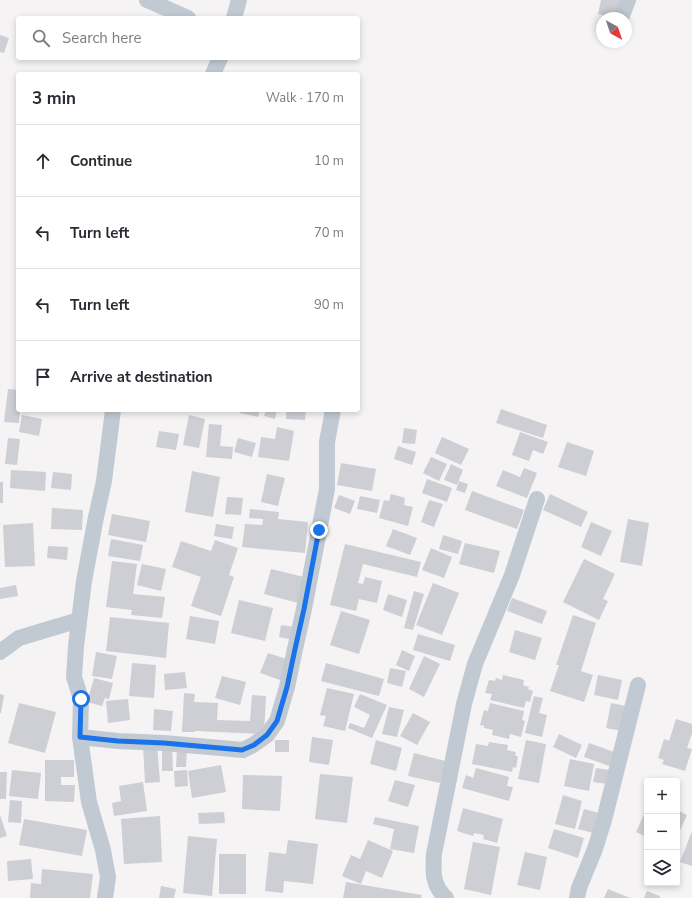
<!DOCTYPE html>
<meta charset="utf-8">
<style>
:root{--surface:#fff;--page:#f2f2f3;--text:#2b2b33;--muted:#7c7c81;--line:#e1e1e2}
body{margin:0;font-family:"Nunito Sans",sans-serif;background:var(--page);color:var(--text)}
.controls{position:absolute;right:12px;bottom:12px;display:grid;overflow:hidden;border-radius:4px;box-shadow:0 2px 6px #0003}
.controls button{width:36px;height:36px;display:grid;place-items:center;padding:0;border:0;border-bottom:1px solid var(--line);background:var(--surface);color:var(--text);font:20px sans-serif}
.compass{position:absolute;left:596px;top:12px;width:36px;height:36px;border-radius:50%;background:var(--surface);box-shadow:0 2px 6px #0003;rotate:140deg}
.stop{position:absolute;width:12px;height:12px;margin:-9px;border:3px solid #1a73e8;border-radius:50%;background:#fff}
.stop.end{background:#1a73e8;border-color:#fff;box-shadow:0 1px 4px #0008}
.list{margin:0;padding:0;list-style:none}
h2{display:flex;justify-content:space-between;align-items:center;height:52px;margin:0;padding:0 16px;font-size:17px}
h2 small{font-size:13px;font-weight:400;color:var(--muted)}
.list li{display:grid;grid-template-columns:26px 1fr auto;gap:12px;align-items:center;box-sizing:border-box;height:72px;padding:0 16px;border-top:1px solid var(--line)}
.list b{display:block;font-size:15px;white-space:nowrap}
.list em{font-size:13px;font-style:normal;color:var(--muted)}
.icon{flex:none;width:22px;height:22px;fill:none;stroke:currentColor;stroke-width:2;stroke-linecap:round;stroke-linejoin:round}
.map{position:relative;flex:none;width:692px;height:898px;overflow:hidden}
.search{position:absolute;background:var(--surface);box-shadow:0 2px 6px #0003;left:16px;top:16px;width:344px;height:44px;display:flex;align-items:center;gap:10px;box-sizing:border-box;padding:0 14px;border-radius:4px;color:var(--muted);font-size:15px}
.panel{position:absolute;background:var(--surface);box-shadow:0 2px 6px #0003;left:16px;top:72px;width:344px;height:340px;border-radius:4px}
.map>svg:first-child{display:block}
.building{fill:#cdcfd5}
.lines{fill:none;stroke-linecap:round;stroke-linejoin:round}
.street{stroke:#c1cad2;stroke-width:16}
.route{stroke:#1a73e8;stroke-width:5}
</style>
<div class="map">
<svg width="692" height="898" viewBox="0 0 692 898">
<rect width="100%" height="100%" fill="#f5f3f3"/>
<path class="building" d="M 601,0 L 620,0 L 614,18 L 598,14 Z
M 0,35 L 9,38 L 4,53 L 0,52 Z
M 8,389 L 18,390 L 18,410 L 20,410 L 19,423 L 4,422 Z
M 501,409 L 547,425 L 543,438 L 496,423 Z
M 241,410 L 260,410 L 258,417 L 240,413 Z
M 266,410 L 277,410 L 275,419 L 264,416 Z
M 286,410 L 306,410 L 305,420 L 286,419 Z
M 22,415 L 42,419 L 39,436 L 19,432 Z
M 189,415 L 205,419 L 199,448 L 183,445 Z
M 209,424 L 222,425 L 220,446 L 233,447 L 232,459 L 206,457 Z
M 277,427 L 294,431 L 289,461 L 258,457 L 261,437 L 275,439 Z
M 404,428 L 417,430 L 415,444 L 402,443 Z
M 159,431 L 179,434 L 176,450 L 156,447 Z
M 520,432 L 548,442 L 543,454 L 533,450 L 529,461 L 512,455 Z
M 442,437 L 469,449 L 461,465 L 435,453 Z
M 8,438 L 20,439 L 17,465 L 5,464 Z
M 238,438 L 256,443 L 252,457 L 234,452 Z
M 567,442 L 594,451 L 586,476 L 558,467 Z
M 398,446 L 416,452 L 412,465 L 394,459 Z
M 431,457 L 447,464 L 439,481 L 423,473 Z
M 341,463 L 376,469 L 372,491 L 337,485 Z
M 451,464 L 463,470 L 457,485 L 444,480 Z
M 524,468 L 537,473 L 527,498 L 496,486 L 503,470 L 520,477 Z
M 11,470 L 46,472 L 45,491 L 10,488 Z
M 192,471 L 220,477 L 213,517 L 185,512 Z
M 53,472 L 72,474 L 71,490 L 51,488 Z
M 267,474 L 285,478 L 278,506 L 261,502 Z
M 427,479 L 452,488 L 447,502 L 422,493 Z
M 459,481 L 468,484 L 465,493 L 456,490 Z
M 0,482 L 3,482 L 3,503 L 0,503 Z
M 472,491 L 524,510 L 517,529 L 465,510 Z
M 391,494 L 405,498 L 404,505 L 413,507 L 408,526 L 379,518 L 384,500 L 389,501 Z
M 550,494 L 588,512 L 581,527 L 543,510 Z
M 339,495 L 355,501 L 350,514 L 334,508 Z
M 360,496 L 380,500 L 377,513 L 357,509 Z
M 227,497 L 243,498 L 241,515 L 225,514 Z
M 429,500 L 443,504 L 434,527 L 421,522 Z
M 52,508 L 83,510 L 82,530 L 51,529 Z
M 250,509 L 279,512 L 278,519 L 308,522 L 305,553 L 242,547 L 245,524 L 262,525 L 263,519 L 249,518 Z
M 112,514 L 150,521 L 146,542 L 108,535 Z
M 628,519 L 649,523 L 642,566 L 620,562 Z
M 591,522 L 612,531 L 601,556 L 581,547 Z
M 33,523 L 35,566 L 5,567 L 3,525 Z
M 216,524 L 234,527 L 232,539 L 214,536 Z
M 393,529 L 417,538 L 410,555 L 386,546 Z
M 443,535 L 462,541 L 458,554 L 439,549 Z
M 111,539 L 143,545 L 140,561 L 108,556 Z
M 215,540 L 238,548 L 229,575 L 234,577 L 221,616 L 191,606 L 201,577 L 172,567 L 181,541 L 211,551 Z
M 465,543 L 500,551 L 494,573 L 459,564 Z
M 345,544 L 421,562 L 417,577 L 363,564 L 358,583 L 363,584 L 365,577 L 382,581 L 377,603 L 359,599 L 356,611 L 330,605 Z
M 48,546 L 68,547 L 67,560 L 47,558 Z
M 431,548 L 452,557 L 444,578 L 422,570 Z
M 584,559 L 615,574 L 603,599 L 608,601 L 599,620 L 563,602 Z
M 112,561 L 137,564 L 133,594 L 165,597 L 162,618 L 131,615 L 132,610 L 106,607 Z
M 142,564 L 166,569 L 161,591 L 137,585 Z
M 271,569 L 308,578 L 302,604 L 264,594 Z
M 433,583 L 459,593 L 442,635 L 416,625 Z
M 16,585 L 18,596 L 0,599 L 0,588 Z
M 414,591 L 424,594 L 413,630 L 404,628 Z
M 388,594 L 407,600 L 402,617 L 383,610 Z
M 512,598 L 547,611 L 542,624 L 507,611 Z
M 239,600 L 273,608 L 265,641 L 231,633 Z
M 341,611 L 370,620 L 359,654 L 330,645 Z
M 573,615 L 596,623 L 581,671 L 593,675 L 584,702 L 550,691 L 559,665 L 556,665 Z
M 190,616 L 219,621 L 215,644 L 186,639 Z
M 110,617 L 169,623 L 166,658 L 106,651 Z
M 281,625 L 295,627 L 293,640 L 279,637 Z
M 515,630 L 542,638 L 535,660 L 509,652 Z
M 418,634 L 455,645 L 450,661 L 413,650 Z
M 402,650 L 415,656 L 409,671 L 396,665 Z
M 96,652 L 117,656 L 112,679 L 92,676 Z
M 268,653 L 290,660 L 283,681 L 260,673 Z
M 424,656 L 440,664 L 424,697 L 409,689 Z
M 132,663 L 156,665 L 154,698 L 129,696 Z
M 326,663 L 384,679 L 379,696 L 321,681 Z
M 390,668 L 406,671 L 402,687 L 387,683 Z
M 185,672 L 187,688 L 165,690 L 164,674 Z
M 503,675 L 524,680 L 523,685 L 529,687 L 528,689 L 533,691 L 530,702 L 526,701 L 524,708 L 490,700 L 492,694 L 485,693 L 489,680 L 495,681 L 496,678 L 502,680 Z
M 598,675 L 622,680 L 618,700 L 594,695 Z
M 222,676 L 246,682 L 240,705 L 215,698 Z
M 94,678 L 113,683 L 109,699 L 105,698 L 102,706 L 87,702 Z
M 327,688 L 354,694 L 345,731 L 323,726 L 326,716 L 320,715 Z
M 184,693 L 195,694 L 194,702 L 218,703 L 217,720 L 250,721 L 252,695 L 266,696 L 264,734 L 195,731 L 195,732 L 182,732 Z
M 0,694 L 4,695 L 1,713 L 0,713 Z
M 360,694 L 387,705 L 372,738 L 348,728 L 350,723 L 364,728 L 370,715 L 354,707 Z
M 534,696 L 543,698 L 539,713 L 547,715 L 542,737 L 525,733 Z
M 128,699 L 130,720 L 108,723 L 106,701 Z
M 19,703 L 56,712 L 45,753 L 8,743 Z
M 490,703 L 524,711 L 522,720 L 525,721 L 521,737 L 510,734 L 509,739 L 492,735 L 493,730 L 484,728 L 484,726 L 480,725 L 484,710 L 488,711 Z
M 611,703 L 626,706 L 621,731 L 606,728 Z
M 389,707 L 404,710 L 397,737 L 382,734 Z
M 154,709 L 173,711 L 171,731 L 153,730 Z
M 413,713 L 430,722 L 417,745 L 400,736 Z
M 676,719 L 692,724 L 692,733 L 687,748 L 692,749 L 685,771 L 662,764 L 664,760 L 658,758 L 664,739 L 669,741 Z
M 559,734 L 582,745 L 576,758 L 553,747 Z
M 312,737 L 333,740 L 329,765 L 309,762 Z
M 275,740 L 289,740 L 289,752 L 275,752 Z
M 376,740 L 402,748 L 396,771 L 370,764 Z
M 526,740 L 546,744 L 539,783 L 518,779 Z
M 489,742 L 508,745 L 507,750 L 516,752 L 515,756 L 518,756 L 516,768 L 513,767 L 512,772 L 472,764 L 476,744 L 488,746 Z
M 589,743 L 617,753 L 612,767 L 584,757 Z
M 157,744 L 160,782 L 145,783 L 143,745 Z
M 162,747 L 172,747 L 173,771 L 162,771 Z
M 177,748 L 187,749 L 186,767 L 176,767 Z
M 414,753 L 445,761 L 440,783 L 408,776 Z
M 570,759 L 594,764 L 589,791 L 564,786 Z
M 45,760 L 74,760 L 74,777 L 61,777 L 61,785 L 75,785 L 74,802 L 45,801 Z
M 221,765 L 226,792 L 192,798 L 188,771 Z
M 476,768 L 509,777 L 507,786 L 513,787 L 509,801 L 462,788 L 466,775 L 473,778 Z
M 596,768 L 610,770 L 607,784 L 593,782 Z
M 12,770 L 41,773 L 38,799 L 9,796 Z
M 187,770 L 188,786 L 175,787 L 174,771 Z
M 0,772 L 7,772 L 6,799 L 0,799 Z
M 320,774 L 353,777 L 347,823 L 315,819 Z
M 243,775 L 282,776 L 280,811 L 242,809 Z
M 395,780 L 415,785 L 408,807 L 388,801 Z
M 143,782 L 147,811 L 114,816 L 112,803 L 121,801 L 119,786 Z
M 563,795 L 582,801 L 575,829 L 555,824 Z
M 10,800 L 22,801 L 21,823 L 8,822 Z
M 463,808 L 503,819 L 497,843 L 483,839 L 484,835 L 474,833 L 473,836 L 457,831 Z
M 647,808 L 647,837 L 636,832 Z
M 584,809 L 599,813 L 593,833 L 578,829 Z
M 677,810 L 687,815 L 677,837 Z
M 224,812 L 225,823 L 199,824 L 198,813 Z
M 0,815 L 7,836 L 0,838 Z
M 160,816 L 162,862 L 124,864 L 121,819 Z
M 375,817 L 419,826 L 414,853 L 390,849 L 394,829 L 373,824 Z
M 24,819 L 87,830 L 82,856 L 19,845 Z
M 554,829 L 584,838 L 578,858 L 548,848 Z
M 692,831 L 692,866 L 680,862 Z
M 188,836 L 217,839 L 212,896 L 183,893 Z
M 288,840 L 318,844 L 313,884 L 284,881 L 283,893 L 265,891 L 269,852 L 286,854 Z
M 368,840 L 393,851 L 382,878 L 366,871 L 361,884 L 342,876 L 351,855 L 360,859 Z
M 473,842 L 500,847 L 491,895 L 464,889 Z
M 525,852 L 547,857 L 540,890 L 517,885 Z
M 219,854 L 246,854 L 246,894 L 219,894 Z
M 31,859 L 33,879 L 8,881 L 7,861 Z
M 42,869 L 93,874 L 90,898 L 30,898 L 31,883 L 41,884 Z
M 346,882 L 422,895 L 421,898 L 343,898 Z
M 161,886 L 176,889 L 174,898 L 159,898 Z
M 608,889 L 630,898 L 604,898 Z
M 647,891 L 660,896 L 660,898 L 644,898 Z"/>
<g class="lines">
<path class="street" d="M 147,0 L 188,18
M 234,18 L 239,0
M 621,18 L 628,0
M 213,74 L 220,58
M 0,652 L 19,638 L 79,620
M 80,737 L 118,741 L 164,743 L 243,750 L 253,745 L 267,735 L 277,721 L 287,687 L 295,649 L 304,609 L 327,489 L 327,442 L 333,410
M 105,898 L 108,877 L 103,850 L 89,802 L 80,737 L 81,699 L 74,677 L 76,646 L 84,581 L 96,517 L 104,481 L 113,410
M 446,898 C 432,885 433,872 434,854 L 464,704 L 475,664 L 512,575 L 537,499
M 577,898 L 579,888 L 595,849 L 604,820 L 638,685"/>
</g>
<g class="lines">
<path class="route" d="M 81,699 L 80,737 L 118,741 L 164,743 L 242,750 L 254,745 L 267,735 L 277,721 L 287,687 L 295,649 L 304,609 L 319,530"/>
</g>
</svg>
<div class="controls">
<button>+</button>
<button>−</button>
<button><svg class="icon" aria-label="layers" viewBox="0 0 24 24"><path d="M12 4l9 5-9 5-9-5zM3 14l9 5 9-5"/></svg></button>
</div>
<svg class="compass" viewBox="-18 -18 36 36"><path d="M0-13l5 13h-10z" fill="#e53935"/><path d="M0 13l5-13h-10z" fill="#7c7c81"/></svg>
<div class="stop" style="left:81px;top:699px"></div>
<div class="stop end" style="left:319px;top:530px"></div>
<div class="search"><svg class="icon" aria-label="search" viewBox="0 0 24 24"><circle cx="10" cy="10" r="6"/><path d="M15 15l6 6"/></svg>Search here</div>
<section class="panel">
<h2>3 min<small>Walk · 170 m</small></h2>
<ul class="list">
<li><svg class="icon" aria-label="ahead" viewBox="0 0 24 24"><path d="M12 20V5M6 11l6-6 6 6"/></svg><div><b>Continue</b></div><em>10 m</em></li>
<li><svg class="icon" aria-label="left" viewBox="0 0 24 24"><path d="M17 20v-9H6M10 6l-5 5 5 5"/></svg><div><b>Turn left</b></div><em>70 m</em></li>
<li><svg class="icon" aria-label="left" viewBox="0 0 24 24"><path d="M17 20v-9H6M10 6l-5 5 5 5"/></svg><div><b>Turn left</b></div><em>90 m</em></li>
<li><svg class="icon" aria-label="arrive" viewBox="0 0 24 24"><path d="M6 21V4h12l-3 4 3 4H6"/></svg><div><b>Arrive at destination</b></div></li>
</ul>
</section>
</div>
